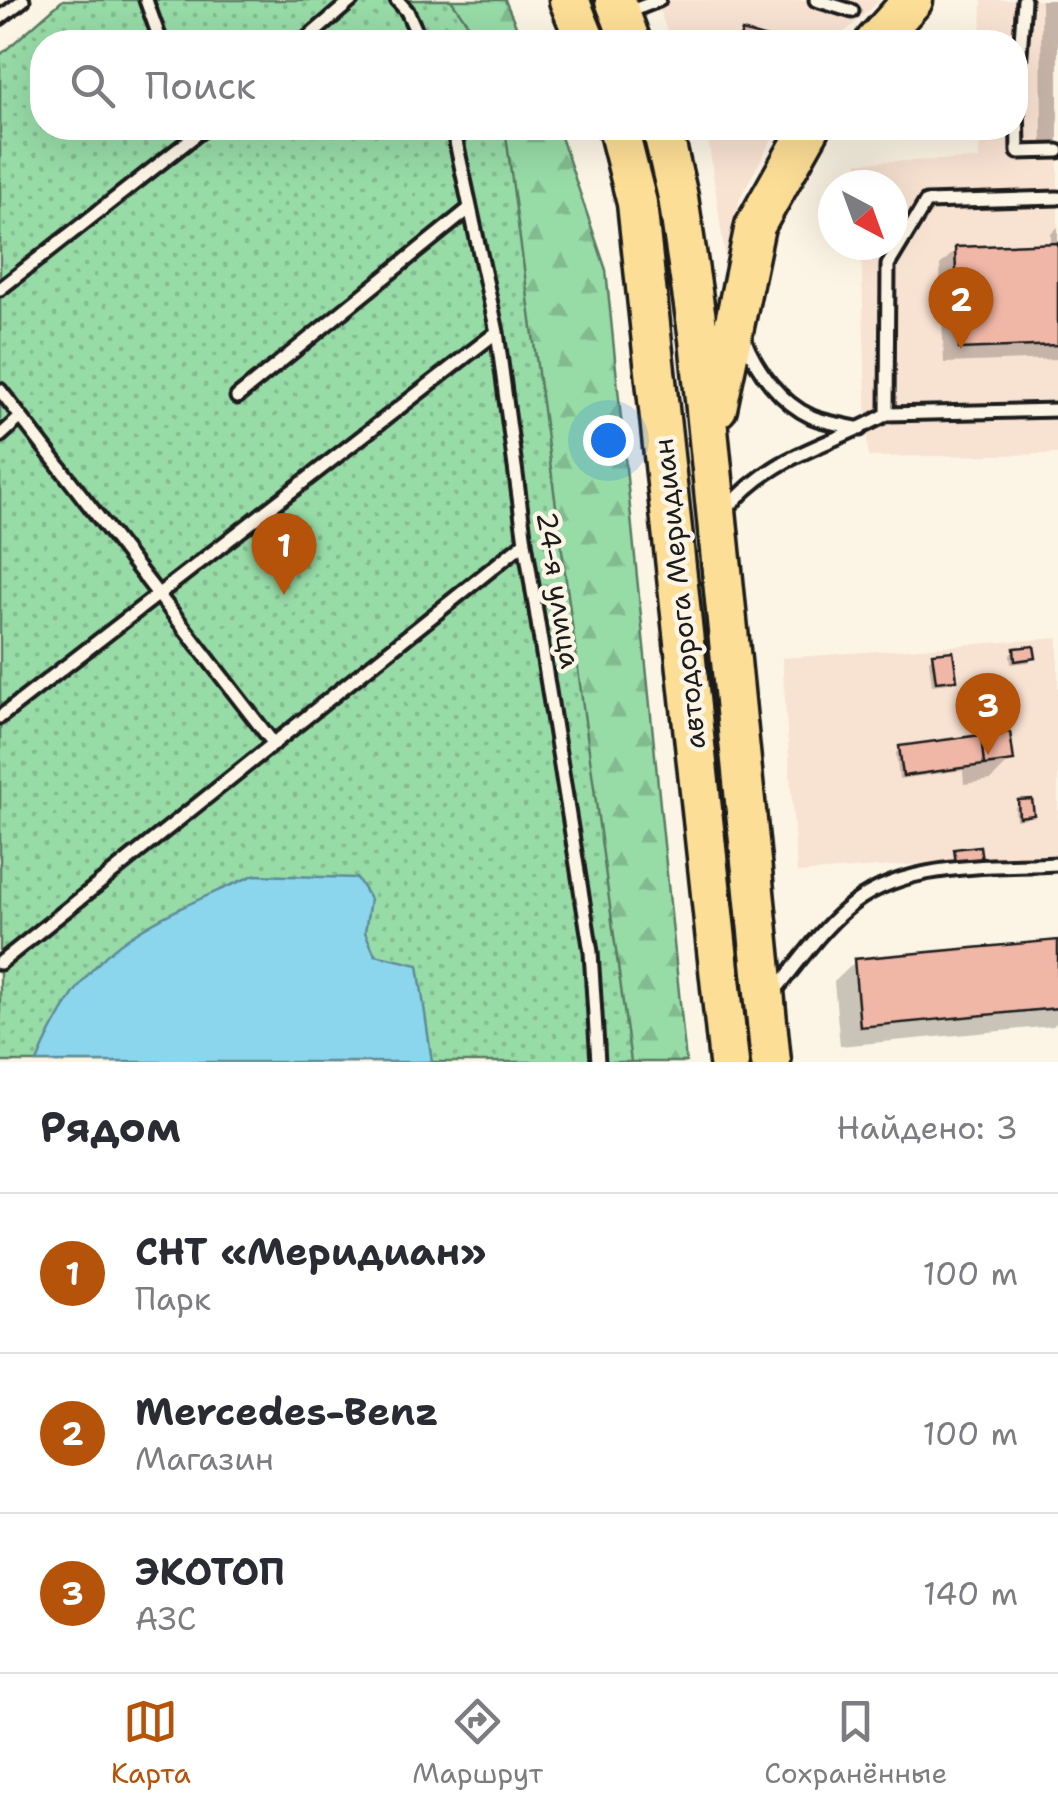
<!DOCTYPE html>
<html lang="ru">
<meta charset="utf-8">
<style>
:root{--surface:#fff;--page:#f7f7f7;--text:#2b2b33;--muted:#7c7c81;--line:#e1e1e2;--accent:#b45309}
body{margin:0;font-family:"Shantell Sans",sans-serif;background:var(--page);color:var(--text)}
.compass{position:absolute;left:818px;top:170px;width:90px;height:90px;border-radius:50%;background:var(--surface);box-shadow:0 10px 40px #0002;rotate:139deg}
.you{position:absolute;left:608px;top:440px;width:35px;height:35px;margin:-25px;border:8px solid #fff;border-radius:50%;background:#1a73e8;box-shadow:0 0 0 15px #1a73e833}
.badge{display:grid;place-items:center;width:65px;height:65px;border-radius:50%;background:var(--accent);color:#fff;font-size:32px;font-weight:700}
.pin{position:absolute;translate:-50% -82px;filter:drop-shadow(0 2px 5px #0008)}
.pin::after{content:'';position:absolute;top:52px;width:35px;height:30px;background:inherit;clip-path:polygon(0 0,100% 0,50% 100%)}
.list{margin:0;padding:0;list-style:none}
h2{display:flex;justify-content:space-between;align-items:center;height:130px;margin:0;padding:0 40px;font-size:42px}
h2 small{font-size:32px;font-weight:400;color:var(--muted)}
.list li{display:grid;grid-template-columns:65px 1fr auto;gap:30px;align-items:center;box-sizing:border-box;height:160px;padding:0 40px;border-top:2px solid var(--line)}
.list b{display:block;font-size:38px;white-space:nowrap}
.list p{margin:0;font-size:32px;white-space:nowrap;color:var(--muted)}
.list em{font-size:32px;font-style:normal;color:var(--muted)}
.icon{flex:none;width:55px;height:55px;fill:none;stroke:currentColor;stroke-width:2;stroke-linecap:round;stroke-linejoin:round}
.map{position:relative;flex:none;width:1058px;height:1062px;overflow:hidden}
.search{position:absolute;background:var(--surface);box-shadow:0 10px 40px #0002;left:30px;right:30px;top:30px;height:110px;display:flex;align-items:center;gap:25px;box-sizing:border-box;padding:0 35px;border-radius:40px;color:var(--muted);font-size:38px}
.sheet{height:610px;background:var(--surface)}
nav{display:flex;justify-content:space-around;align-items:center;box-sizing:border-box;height:140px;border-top:2px solid var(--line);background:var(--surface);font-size:28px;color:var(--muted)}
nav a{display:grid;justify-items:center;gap:5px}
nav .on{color:var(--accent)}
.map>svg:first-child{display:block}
.built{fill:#f8e2d2}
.forest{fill:url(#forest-firs);stroke:#5a7c62;stroke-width:2.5}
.garden{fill:url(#garden-dots);stroke:#5a7c62;stroke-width:2.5}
.water{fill:#8bd6ec;stroke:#5f8c99;stroke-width:2.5}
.shadow{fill:#0003}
.building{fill:#f0b7a7;stroke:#1c1c1c;stroke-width:2.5}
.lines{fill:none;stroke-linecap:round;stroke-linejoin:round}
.lane-casing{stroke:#1c1c1c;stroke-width:19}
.primary-casing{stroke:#1c1c1c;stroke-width:45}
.lane{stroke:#fcf5e5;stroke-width:11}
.primary{stroke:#fdde96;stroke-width:38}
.labels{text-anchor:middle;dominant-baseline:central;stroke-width:9;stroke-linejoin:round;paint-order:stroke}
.street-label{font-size:28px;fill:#1c1c1c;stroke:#fcf5e5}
</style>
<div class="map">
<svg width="1058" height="1062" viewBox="0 0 1058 1062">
<defs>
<pattern id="forest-firs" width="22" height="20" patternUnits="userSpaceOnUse" patternTransform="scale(2.5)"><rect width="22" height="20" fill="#97dba7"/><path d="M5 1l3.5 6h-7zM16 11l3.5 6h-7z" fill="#82bb8f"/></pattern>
<pattern id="garden-dots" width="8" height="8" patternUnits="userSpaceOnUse" patternTransform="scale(2.5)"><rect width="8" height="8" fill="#97dba7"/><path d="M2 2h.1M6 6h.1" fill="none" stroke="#82bb8f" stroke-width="1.8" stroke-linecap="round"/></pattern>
</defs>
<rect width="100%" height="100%" fill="#fcf5e5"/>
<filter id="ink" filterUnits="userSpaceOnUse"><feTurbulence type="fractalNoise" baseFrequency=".01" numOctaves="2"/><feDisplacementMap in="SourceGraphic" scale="20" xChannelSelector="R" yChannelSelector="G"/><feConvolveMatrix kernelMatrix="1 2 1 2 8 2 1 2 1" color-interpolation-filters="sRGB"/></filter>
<g filter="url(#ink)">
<path class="built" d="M 656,0 L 880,0 L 834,42 L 671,42 Z
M 982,0 L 1058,0 L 1058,454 L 868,457 L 861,245 L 893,245 L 893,185 L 859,185 L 858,162 L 979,159 L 980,128 L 1016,128 L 1016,42 L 981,42 Z
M 702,128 L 778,128 L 740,198 L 725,257 L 709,146 Z
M 1058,638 L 1058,854 L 797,873 L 782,658 Z"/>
<path class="forest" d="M 425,0 L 505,0 L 523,42 L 441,42 Z
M 459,128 L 558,128 L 606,270 L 686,1062 L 593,1062 Z"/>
<path class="garden" d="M 63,0 L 451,0 L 481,42 L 42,42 L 42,128 L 505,128 L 631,1062 L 0,1062 L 0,55 Z"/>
<path class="water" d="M 254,875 L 357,878 L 370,899 L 365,932 L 375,955 L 418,965 L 432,1062 L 37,1062 C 56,1016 86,966 128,938 C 166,912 212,894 254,875 Z"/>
<path class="shadow" d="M 1041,0 L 1058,0 L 1058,159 L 1042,159 Z
M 1058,227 L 1058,359 L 944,363 L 940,265 L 956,250 L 1051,246 L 1051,234 Z
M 1015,650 L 1033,657 L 1029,662 L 1011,664 L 1010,654 Z
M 934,656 L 954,679 L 950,683 L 932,685 L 929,660 Z
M 900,749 L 1011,760 L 991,780 L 964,784 L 963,770 L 899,779 L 896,753 Z
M 1019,803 L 1031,814 L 1027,818 L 1016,820 L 1015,807 Z
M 1058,943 L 1058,1021 L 1053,1026 L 840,1046 L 834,982 L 855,962 Z"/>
<path class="building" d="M 742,31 L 781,42 L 739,42 Z
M 1058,243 L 1058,345 L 959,349 L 955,247 Z
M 1034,646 L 1036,658 L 1015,661 L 1014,648 Z
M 953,651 L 957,680 L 936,682 L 932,653 Z
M 1010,732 L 1014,761 L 984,765 L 981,735 Z
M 981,735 L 984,765 L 903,776 L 899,746 Z
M 1032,799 L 1034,815 L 1019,817 L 1018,800 Z
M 980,846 L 982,860 L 956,863 L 954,849 Z
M 1058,940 L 1058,1008 L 860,1027 L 854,959 Z"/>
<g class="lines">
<g class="lane-casing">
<path id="lane" d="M 146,0 L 161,42
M 397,0 L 407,11 L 421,42
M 816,0 L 852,11
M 1024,0 L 1017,94 L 1018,152 L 1058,151
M 626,13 L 659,0
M 0,18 L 23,0
M 303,42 L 352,0
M 453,128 L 497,332 L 525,542 L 591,952 L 598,1062
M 0,289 L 205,128
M 744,338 C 756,370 781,403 812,417 C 826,423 845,425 860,429
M 0,390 L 274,744
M 237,397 L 469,209
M 887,414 L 1058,410
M 0,436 L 21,417
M 726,510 C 774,453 826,448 887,414 L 888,265 L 926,202 L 1058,198
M 0,717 L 497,332
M 0,963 L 525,542
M 774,992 C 797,965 818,933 845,910 C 902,860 986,868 1058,864"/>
</g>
<g class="primary-casing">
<path id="primary" d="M 569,0 L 586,42
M 615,0 L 631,42
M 875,42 L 913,0
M 618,128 L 637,203 L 729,1062
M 662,128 L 678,197 L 699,339 L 771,1062
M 717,408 L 755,226 L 810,128"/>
</g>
<use href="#lane" class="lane"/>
<use href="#primary" class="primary"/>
</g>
</g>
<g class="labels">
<g class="street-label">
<text transform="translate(559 590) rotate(81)">24-я улица</text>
<text transform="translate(679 594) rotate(-96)">автодорога Меридиан</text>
</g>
</g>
</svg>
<svg class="compass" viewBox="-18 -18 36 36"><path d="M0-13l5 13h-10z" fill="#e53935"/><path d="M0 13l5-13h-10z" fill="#7c7c81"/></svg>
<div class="you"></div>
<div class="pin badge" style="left:284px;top:595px">1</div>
<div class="pin badge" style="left:961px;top:349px">2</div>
<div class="pin badge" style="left:988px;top:755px">3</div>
<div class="search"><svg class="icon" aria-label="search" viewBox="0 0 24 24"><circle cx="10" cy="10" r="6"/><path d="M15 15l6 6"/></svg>Поиск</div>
</div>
<section class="sheet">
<h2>Рядом<small>Найдено: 3</small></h2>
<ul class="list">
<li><span class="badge">1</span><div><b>СНТ «Меридиан»</b><p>Парк</p></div><em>100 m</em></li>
<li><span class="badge">2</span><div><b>Mercedes-Benz</b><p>Магазин</p></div><em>100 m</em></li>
<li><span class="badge">3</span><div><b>ЭКОТОП</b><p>АЗС</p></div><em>140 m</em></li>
</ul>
</section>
<nav>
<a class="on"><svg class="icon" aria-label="map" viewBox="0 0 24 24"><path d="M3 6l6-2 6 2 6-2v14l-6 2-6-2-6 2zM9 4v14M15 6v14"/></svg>Карта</a>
<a><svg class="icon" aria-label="directions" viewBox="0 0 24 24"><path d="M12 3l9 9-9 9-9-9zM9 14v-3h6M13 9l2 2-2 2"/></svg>Маршрут</a>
<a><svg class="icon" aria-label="saved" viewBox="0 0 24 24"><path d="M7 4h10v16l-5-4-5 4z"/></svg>Сохранённые</a>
</nav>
